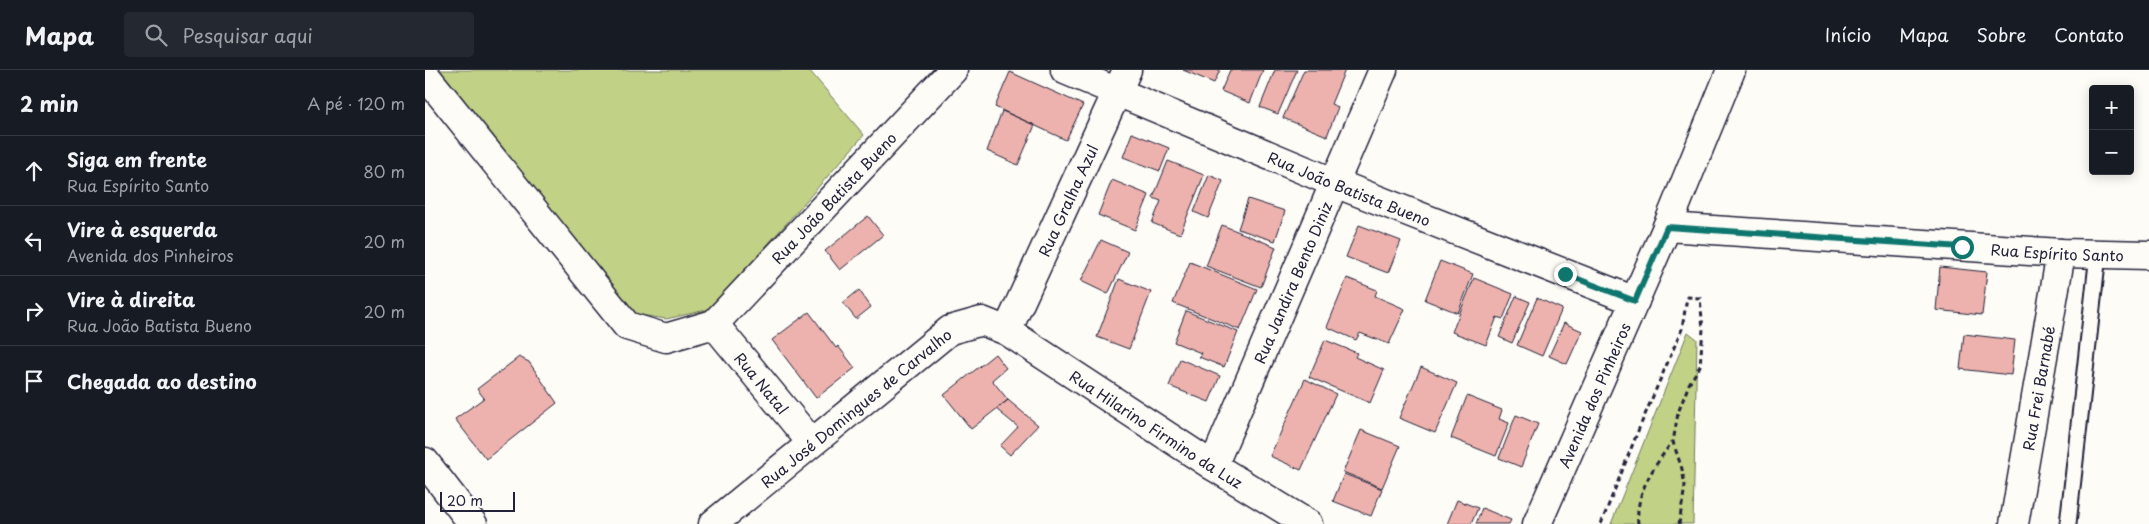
<!DOCTYPE html>
<html lang="pt">
<meta charset="utf-8">
<style>
:root{--surface:#171b24;--page:#242831;--text:#f1f3f6;--muted:#9ea1a6;--line:#363941}
body{margin:0;font-family:"Playpen Sans",sans-serif;background:var(--page);color:var(--text)}
.controls{position:absolute;right:15px;top:15px;display:grid;overflow:hidden;border-radius:5px;box-shadow:0 2px 12px #0003}
.controls button{width:45px;height:45px;display:grid;place-items:center;padding:0;border:0;border-bottom:1px solid var(--line);background:var(--surface);color:var(--text);font:25px sans-serif}
.scale{position:absolute;left:15px;bottom:12px;width:75px;box-sizing:border-box;padding-left:5px;border:2px solid #22223b;border-top:0;font-size:14px;line-height:18px;white-space:nowrap;color:#22223b;-webkit-text-stroke:4px #fdfcf7;paint-order:stroke}
.stop{position:absolute;width:15px;height:15px;margin:-11px;border:4px solid #0f766e;border-radius:50%;background:#fff}
.stop.end{background:#0f766e;border-color:#fff;box-shadow:0 1px 5px #0008}
.list{margin:0;padding:0;list-style:none}
h2{display:flex;justify-content:space-between;align-items:center;height:65px;margin:0;padding:0 20px;font-size:21px}
h2 small{font-size:16px;font-weight:400;color:var(--muted)}
.list li{display:grid;grid-template-columns:32px 1fr auto;gap:15px;align-items:center;box-sizing:border-box;height:70px;padding:0 20px;border-top:1px solid var(--line)}
.list b{display:block;font-size:19px;white-space:nowrap}
.list p{margin:0;font-size:16px;white-space:nowrap;color:var(--muted)}
.list em{font-size:16px;font-style:normal;color:var(--muted)}
.icon{flex:none;width:28px;height:28px;fill:none;stroke:currentColor;stroke-width:2;stroke-linecap:round;stroke-linejoin:round}
.map{position:relative;flex:none;width:1724px;height:454px;overflow:hidden}
header{display:flex;align-items:center;gap:30px;box-sizing:border-box;height:70px;padding:0 25px;background:var(--surface);border-bottom:1px solid var(--line)}
header strong{font-size:24px}
nav{display:flex;gap:28px;margin-inline-start:auto;font-size:18px}
.search{width:350px;height:45px;background:var(--page);display:flex;align-items:center;gap:12px;box-sizing:border-box;padding:0 18px;border-radius:5px;color:var(--muted);font-size:19px}
main{display:flex}
aside{flex:1;background:var(--surface)}
.map>svg:first-child{display:block}
.green{fill:#c1d186;stroke:#727a60}
.building{fill:#edb2ad;stroke:#22223b}
.lines{fill:none;stroke-linecap:round;stroke-linejoin:round}
.service-casing{stroke:#22223b;stroke-width:19}
.minor-casing{stroke:#22223b;stroke-width:31}
.path{stroke:#22223b;stroke-width:3;stroke-dasharray:5 4;stroke-linecap:butt}
.service{stroke:#fdfcf7;stroke-width:15}
.minor{stroke:#fdfcf7;stroke-width:28}
.route{stroke:#0f766e;stroke-width:6}
.labels{text-anchor:middle;dominant-baseline:central;stroke-width:4.5;stroke-linejoin:round;paint-order:stroke}
.street-label{font-size:15px;fill:#22223b;stroke:#fdfcf7}
</style>
<header>
<strong>Mapa</strong>
<div class="search"><svg class="icon" aria-label="search" viewBox="0 0 24 24"><circle cx="10" cy="10" r="6"/><path d="M15 15l6 6"/></svg>Pesquisar aqui</div>
<nav><a>Início</a><a>Mapa</a><a>Sobre</a><a>Contato</a></nav>
</header>
<main>
<aside>
<h2>2 min<small>A pé · 120 m</small></h2>
<ul class="list">
<li><svg class="icon" aria-label="ahead" viewBox="0 0 24 24"><path d="M12 20V5M6 11l6-6 6 6"/></svg><div><b>Siga em frente</b><p>Rua Espírito Santo</p></div><em>80 m</em></li>
<li><svg class="icon" aria-label="left" viewBox="0 0 24 24"><path d="M17 20v-9H6M10 6l-5 5 5 5"/></svg><div><b>Vire à esquerda</b><p>Avenida dos Pinheiros</p></div><em>20 m</em></li>
<li><svg class="icon" aria-label="right" viewBox="0 0 24 24"><path d="M7 20v-9h11M14 6l5 5-5 5"/></svg><div><b>Vire à direita</b><p>Rua João Batista Bueno</p></div><em>20 m</em></li>
<li><svg class="icon" aria-label="arrive" viewBox="0 0 24 24"><path d="M6 21V4h12l-3 4 3 4H6"/></svg><div><b>Chegada ao destino</b></div></li>
</ul>
</aside>
<div class="map">
<svg width="1724" height="454" viewBox="0 0 1724 454">
<rect width="100%" height="100%" fill="#fdfcf7"/>
<filter id="ink" filterUnits="userSpaceOnUse"><feTurbulence type="fractalNoise" baseFrequency=".02" numOctaves="2"/><feDisplacementMap in="SourceGraphic" scale="10" xChannelSelector="R" yChannelSelector="G"/><feConvolveMatrix kernelMatrix="1 2 1 2 8 2 1 2 1" color-interpolation-filters="sRGB"/></filter>
<g filter="url(#ink)">
<path class="green" d="M 13,0 L 384,0 L 439,65 L 286,239 L 241,249 L 209,244 Z
M 1263,262 L 1272,269 L 1268,454 L 1186,454 Z"/>
<path class="building" d="M 758,0 L 795,0 L 789,13 Z
M 805,0 L 838,0 L 825,33 L 796,21 Z
M 850,0 L 872,0 L 853,44 L 835,37 Z
M 879,0 L 920,0 L 906,34 L 913,37 L 902,66 L 858,48 Z
M 585,2 L 658,35 L 641,70 L 570,37 Z
M 577,41 L 610,55 L 593,95 L 562,81 Z
M 707,63 L 744,78 L 735,101 L 698,87 Z
M 743,91 L 779,105 L 755,164 L 727,153 L 736,131 L 728,128 Z
M 784,105 L 798,111 L 783,148 L 769,142 Z
M 687,110 L 724,125 L 710,160 L 673,145 Z
M 823,129 L 860,141 L 850,171 L 813,159 Z
M 443,146 L 458,165 L 415,200 L 400,181 Z
M 797,155 L 851,177 L 836,217 L 781,196 Z
M 934,155 L 976,171 L 963,203 L 921,187 Z
M 676,170 L 703,182 L 683,224 L 656,211 Z
M 1015,191 L 1048,204 L 1033,243 L 1000,230 Z
M 765,192 L 832,219 L 815,260 L 748,233 Z
M 1515,197 L 1562,202 L 1557,245 L 1511,240 Z
M 922,208 L 952,220 L 950,226 L 980,239 L 964,274 L 935,263 L 931,270 L 902,257 Z
M 1049,208 L 1088,224 L 1078,249 L 1072,247 L 1061,275 L 1027,262 Z
M 694,209 L 726,222 L 704,279 L 672,267 Z
M 434,220 L 446,237 L 431,249 L 418,233 Z
M 1091,226 L 1105,232 L 1087,273 L 1074,267 Z
M 1112,228 L 1137,239 L 1117,286 L 1092,275 Z
M 761,241 L 813,262 L 799,297 L 774,287 L 776,283 L 749,272 Z
M 384,242 L 411,278 L 413,276 L 430,298 L 391,328 L 347,270 Z
M 1139,253 L 1157,261 L 1142,294 L 1124,286 Z
M 1539,264 L 1590,270 L 1586,305 L 1535,299 Z
M 900,270 L 932,283 L 930,287 L 959,300 L 945,333 L 884,307 Z
M 570,284 L 581,298 L 567,310 L 583,330 L 546,359 L 519,325 Z
M 94,287 L 104,292 L 132,333 L 61,389 L 30,349 L 59,328 L 52,319 Z
M 755,289 L 795,306 L 784,332 L 744,316 Z
M 996,297 L 1032,313 L 1010,363 L 974,348 Z
M 880,309 L 911,324 L 876,400 L 845,386 Z
M 1042,326 L 1077,340 L 1074,349 L 1084,353 L 1071,386 L 1026,368 Z
M 583,330 L 613,355 L 585,385 L 575,376 L 593,357 L 571,339 Z
M 1091,345 L 1113,354 L 1096,397 L 1074,388 Z
M 936,360 L 975,376 L 957,418 L 918,402 Z
M 919,404 L 957,419 L 946,446 L 908,431 Z
M 1032,430 L 1053,438 L 1046,454 L 1022,454 Z
M 1057,438 L 1086,450 L 1084,454 L 1051,454 Z"/>
<g class="lines">
<g class="service-casing">
<path id="service" d="M 1643,454 L 1673,184"/>
</g>
<g class="minor-casing">
<g id="minor">
<path id="s1" d="M 640,0 L 910,113 L 1210,231"/>
<path d="M 0,5 L 202,256 L 241,268 L 289,254"/>
<path id="s2" d="M 1242,157 L 1636,183 L 1724,185"/>
<path id="s3" d="M 289,254 L 528,0"/>
<path id="s4" d="M 289,254 L 386,372"/>
<path id="s5" d="M 582,261 L 702,0"/>
<path d="M 0,392 L 48,454"/>
<path id="s6" d="M 788,396 L 958,0"/>
<path id="s7" d="M 288,454 L 525,260 L 557,251 L 582,261 L 788,396 L 883,454"/>
<path id="s8" d="M 1112,454 L 1242,157 L 1306,0"/>
<path id="s9" d="M 1589,454 L 1636,183"/>
</g>
</g>
<path class="path" d="M 1176,454 L 1213,361 L 1257,259 L 1262,227 L 1275,228 L 1278,259 L 1275,296 L 1264,314 L 1253,343 L 1248,372 L 1257,399 L 1260,416 L 1254,454
M 1213,454 C 1210,422 1229,397 1247,372"/>
<use href="#service" class="service"/>
<use href="#minor" class="minor"/>
</g>
</g>
<g class="lines" filter="url(#ink)">
<path class="route" d="M 1140,204 L 1210,231 L 1242,157 L 1537,177"/>
</g>
<g class="labels">
<g class="street-label">
<text stroke="none"><textPath href="#s1" startOffset="308">Rua João Batista Bueno</textPath></text>
<text stroke="none"><textPath href="#s3" startOffset="174">Rua João Batista Bueno</textPath></text>
<text stroke="none"><textPath href="#s5" startOffset="144">Rua Gralha Azul</textPath></text>
<text stroke="none"><textPath href="#s2" startOffset="391">Rua Espírito Santo</textPath></text>
<text stroke="none"><textPath href="#s6" startOffset="200">Rua Jandira Bento Diniz</textPath></text>
<text stroke="none"><textPath href="#s4" startOffset="76">Rua Natal</textPath></text>
<text stroke="none"><textPath href="#s9" startOffset="138">Rua Frei Barnabé</textPath></text>
<text stroke="none"><textPath href="#s8" startOffset="141">Avenida dos Pinheiros</textPath></text>
<text stroke="none"><textPath href="#s7" startOffset="184">Rua José Domingues de Carvalho</textPath></text>
<text stroke="none"><textPath href="#s7" startOffset="545">Rua Hilarino Firmino da Luz</textPath></text>
</g>
</g>
</svg>
<div class="controls">
<button>+</button>
<button>−</button>
</div>
<div class="scale">20 m</div>
<div class="stop" style="left:1537px;top:177px"></div>
<div class="stop end" style="left:1140px;top:204px"></div>
</div>
</main>
